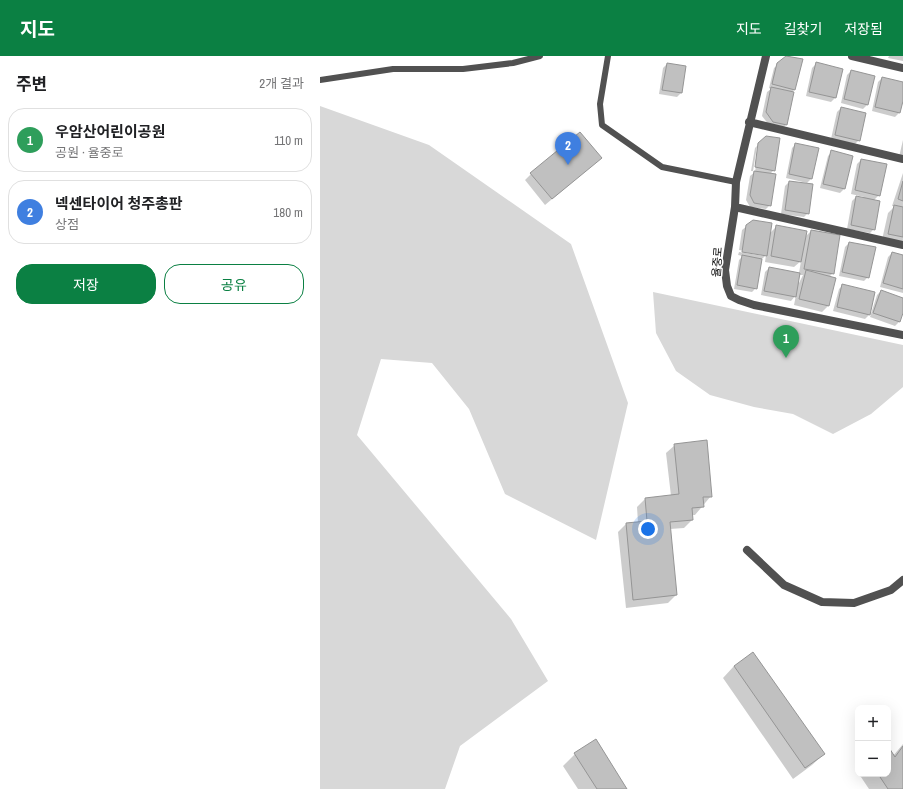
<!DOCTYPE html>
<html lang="ko">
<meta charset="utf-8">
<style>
:root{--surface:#fff;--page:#f6f6f6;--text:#202124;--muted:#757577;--line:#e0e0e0;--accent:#0b8043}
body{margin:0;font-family:"Archivo Narrow","Noto Sans KR",sans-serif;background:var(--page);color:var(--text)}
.controls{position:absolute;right:12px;bottom:12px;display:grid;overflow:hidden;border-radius:8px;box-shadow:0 4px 16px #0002}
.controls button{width:36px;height:36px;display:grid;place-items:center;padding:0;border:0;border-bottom:1px solid var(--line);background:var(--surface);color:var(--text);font:20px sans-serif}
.you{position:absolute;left:328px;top:473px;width:14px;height:14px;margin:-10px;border:3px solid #fff;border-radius:50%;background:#1a73e8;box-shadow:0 0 0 6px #1a73e833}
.badge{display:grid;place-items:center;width:26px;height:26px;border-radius:50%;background:var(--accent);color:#fff;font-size:13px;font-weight:700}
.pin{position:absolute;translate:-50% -33px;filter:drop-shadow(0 1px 2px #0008)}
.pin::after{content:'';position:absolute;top:21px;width:14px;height:12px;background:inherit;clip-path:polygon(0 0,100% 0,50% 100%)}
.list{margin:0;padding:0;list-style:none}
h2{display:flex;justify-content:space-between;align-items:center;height:52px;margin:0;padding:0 16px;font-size:17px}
h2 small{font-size:13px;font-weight:400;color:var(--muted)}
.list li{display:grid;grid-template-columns:26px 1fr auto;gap:12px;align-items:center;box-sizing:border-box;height:64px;margin:0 8px 8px;padding:0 8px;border:1px solid var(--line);border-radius:16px}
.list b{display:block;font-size:15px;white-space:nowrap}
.list p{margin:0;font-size:13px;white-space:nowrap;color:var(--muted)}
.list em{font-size:13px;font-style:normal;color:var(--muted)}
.actions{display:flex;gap:8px;padding:12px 16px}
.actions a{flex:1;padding:9px 0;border:1px solid var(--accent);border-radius:16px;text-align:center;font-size:14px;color:var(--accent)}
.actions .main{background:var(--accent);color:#fff}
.map{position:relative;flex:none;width:583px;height:733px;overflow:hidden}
header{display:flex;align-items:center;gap:24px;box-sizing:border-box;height:56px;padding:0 20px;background:var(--accent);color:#fff}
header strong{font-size:19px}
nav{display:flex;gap:22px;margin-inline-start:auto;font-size:14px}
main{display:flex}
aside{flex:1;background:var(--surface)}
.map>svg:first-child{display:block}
.green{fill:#d8d8d8}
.shadow{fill:#0003;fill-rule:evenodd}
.building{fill:#c0c0c0;stroke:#959595}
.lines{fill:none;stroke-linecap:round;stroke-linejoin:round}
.lane{stroke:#515151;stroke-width:6}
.street{stroke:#515151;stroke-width:8}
.labels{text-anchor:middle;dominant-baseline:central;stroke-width:3;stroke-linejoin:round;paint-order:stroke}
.street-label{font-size:11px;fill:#000;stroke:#fff}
</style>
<header>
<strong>지도</strong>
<nav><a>지도</a><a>길찾기</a><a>저장됨</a></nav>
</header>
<main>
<aside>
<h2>주변<small>2개 결과</small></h2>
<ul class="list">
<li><span class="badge" style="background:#2e9e5b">1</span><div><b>우암산어린이공원</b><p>공원 · 율중로</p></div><em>110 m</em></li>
<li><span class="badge" style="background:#3f7fe0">2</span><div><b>넥센타이어 청주총판</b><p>상점</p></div><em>180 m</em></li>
</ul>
<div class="actions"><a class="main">저장</a><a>공유</a></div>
</aside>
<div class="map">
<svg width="583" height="733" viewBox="0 0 583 733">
<rect width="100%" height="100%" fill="#fff"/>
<path class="green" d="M 0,50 L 109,89 L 251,188 L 308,347 L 276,484 L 185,438 L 149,353 L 112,307 L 61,303 L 37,379 L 191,563 L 228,625 L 140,690 L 125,733 L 0,733 Z
M 333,236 L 583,289 L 583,331 L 551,358 L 513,378 L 473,358 L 434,351 L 390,339 L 356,315 L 336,277 Z"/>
<path class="shadow" d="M 468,0 L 482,4 L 474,34 L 472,36 L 467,68 L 463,72 L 449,69 L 442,60 L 447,36 L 451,33 L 449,32 L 454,12 Z
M 569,0 L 583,0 L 583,5 L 568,2 Z
M 347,8 L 365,11 L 361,37 L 357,41 L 339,38 L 343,12 Z
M 496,8 L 522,14 L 515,42 L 511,46 L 486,40 L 492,12 Z
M 531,15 L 554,20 L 547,49 L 543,53 L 521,47 L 527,19 Z
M 562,22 L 583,27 L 583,41 L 579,57 L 575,61 L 552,55 L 558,26 Z
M 521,52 L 539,84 L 535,88 L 511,83 L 517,56 Z
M 583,84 L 583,102 L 579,101 Z
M 439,88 L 454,114 L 450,118 L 450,149 L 446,153 L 430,151 L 426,144 L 430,120 L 435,116 Z
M 476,88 L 491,123 L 487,127 L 466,122 L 472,92 Z
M 437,90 L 433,115 L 431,115 L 435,92 Z
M 512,96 L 524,133 L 520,137 L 500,132 L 508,100 Z
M 541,104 L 559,139 L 554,144 L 554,173 L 550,177 L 527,173 L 532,145 L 536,141 L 543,143 L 544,141 L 531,138 L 537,108 Z
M 274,108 L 225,149 L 205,124 L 211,118 Z
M 583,117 L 583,189 L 562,184 L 568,157 L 575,150 L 572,150 Z
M 469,126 L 488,157 L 484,161 L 461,158 L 465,130 Z
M 427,170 L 449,178 L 457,170 L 485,181 L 491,175 L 513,217 L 509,221 L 508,250 L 502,256 L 474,249 L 476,239 L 471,245 L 441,239 L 445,216 L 449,212 L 479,217 L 481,205 L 474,211 L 445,206 L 446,199 L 442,203 L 436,232 L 432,236 L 414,233 L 419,204 L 423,200 L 418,199 L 419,196 L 444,200 L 444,198 L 419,194 L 422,174 ZM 479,219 L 483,219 L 479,227 L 477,227 Z
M 529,187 L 548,221 L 544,225 L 519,220 L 525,191 Z
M 572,197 L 583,200 L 583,237 L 560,231 L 568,201 Z
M 523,229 L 554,237 L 549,259 L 545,263 L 513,255 L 519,233 Z
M 561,235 L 583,243 L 583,254 L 579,266 L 575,270 L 550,261 L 557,239 Z
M 355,389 L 391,440 L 375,459 L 372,459 L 372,464 L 364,472 L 350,473 L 356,539 L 348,547 L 306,552 L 298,476 L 306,468 L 318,467 L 317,451 L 325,443 L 351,440 L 346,397 Z
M 414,610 L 504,698 L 492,709 L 473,723 L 403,622 Z
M 583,688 L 583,733 L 549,733 L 539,718 L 568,718 L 568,692 L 573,700 Z
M 255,698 L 306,733 L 258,733 L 243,710 Z
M 538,709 L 538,716 L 535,712 Z"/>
<path class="building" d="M 466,0 L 483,3 L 475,34 L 452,28 L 457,7 Z
M 496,6 L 523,13 L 516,42 L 489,36 Z
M 347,7 L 366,10 L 362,37 L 342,34 Z
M 531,14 L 555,20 L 548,49 L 524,43 Z
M 562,21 L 583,26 L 583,45 L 580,57 L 555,51 Z
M 451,31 L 474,36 L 467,69 L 453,66 L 446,56 Z
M 521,51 L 546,57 L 540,85 L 515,79 Z
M 260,76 L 282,102 L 232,143 L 210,117 Z
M 446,80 L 460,82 L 455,115 L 435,111 L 438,87 Z
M 475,87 L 499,92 L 492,123 L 469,118 Z
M 511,94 L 533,100 L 525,133 L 503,128 Z
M 541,103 L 567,108 L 560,140 L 535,134 Z
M 434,115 L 456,118 L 451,150 L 434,147 L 430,139 Z
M 469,125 L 493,128 L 489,158 L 465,154 Z
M 583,125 L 583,145 L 578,143 Z
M 536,140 L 560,145 L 555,174 L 531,169 Z
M 574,149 L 583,151 L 583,181 L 568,178 Z
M 433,164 L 452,167 L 447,200 L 422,196 L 426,169 Z
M 456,169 L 487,175 L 481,206 L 451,200 Z
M 491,174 L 520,179 L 514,218 L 484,213 Z
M 529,186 L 556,191 L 549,222 L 522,216 Z
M 572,196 L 583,199 L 583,233 L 563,227 Z
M 422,199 L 442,203 L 437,233 L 417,229 Z
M 449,211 L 480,217 L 476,241 L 444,235 Z
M 486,214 L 516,222 L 509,250 L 479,243 Z
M 522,228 L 555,236 L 550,259 L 517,251 Z
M 561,234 L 583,242 L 583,257 L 580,266 L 553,257 Z
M 387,384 L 392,441 L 383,441 L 384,451 L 372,452 L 373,464 L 350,466 L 357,539 L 313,544 L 306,467 L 327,465 L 325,442 L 359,438 L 354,388 Z
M 433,596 L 505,698 L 485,712 L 414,610 Z
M 276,683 L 307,733 L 277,733 L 254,697 Z
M 568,690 L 575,701 L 583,690 L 583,733 L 568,733 L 558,718 L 568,718 Z"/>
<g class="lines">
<path class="lane" d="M 288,0 L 280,48 L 282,69 L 342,111 L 416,126
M 0,24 L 73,13 L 143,13 L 193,7 L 220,0"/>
<path class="street" d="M 446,0 L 416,126 L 415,151 L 405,214 L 407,230 L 411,240 L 419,244 L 434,249 L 583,279
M 532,0 L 583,12
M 429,66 L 583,103
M 415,151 L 583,189
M 427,494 L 464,529 L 502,546 L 534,547 L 571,534 L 583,524"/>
</g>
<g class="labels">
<g class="street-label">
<text transform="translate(397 206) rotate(-86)">율중로</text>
</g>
</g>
</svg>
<div class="controls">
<button>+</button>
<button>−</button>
</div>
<div class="you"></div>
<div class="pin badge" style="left:466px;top:302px;background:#2e9e5b">1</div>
<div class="pin badge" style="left:248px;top:109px;background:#3f7fe0">2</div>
</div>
</main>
